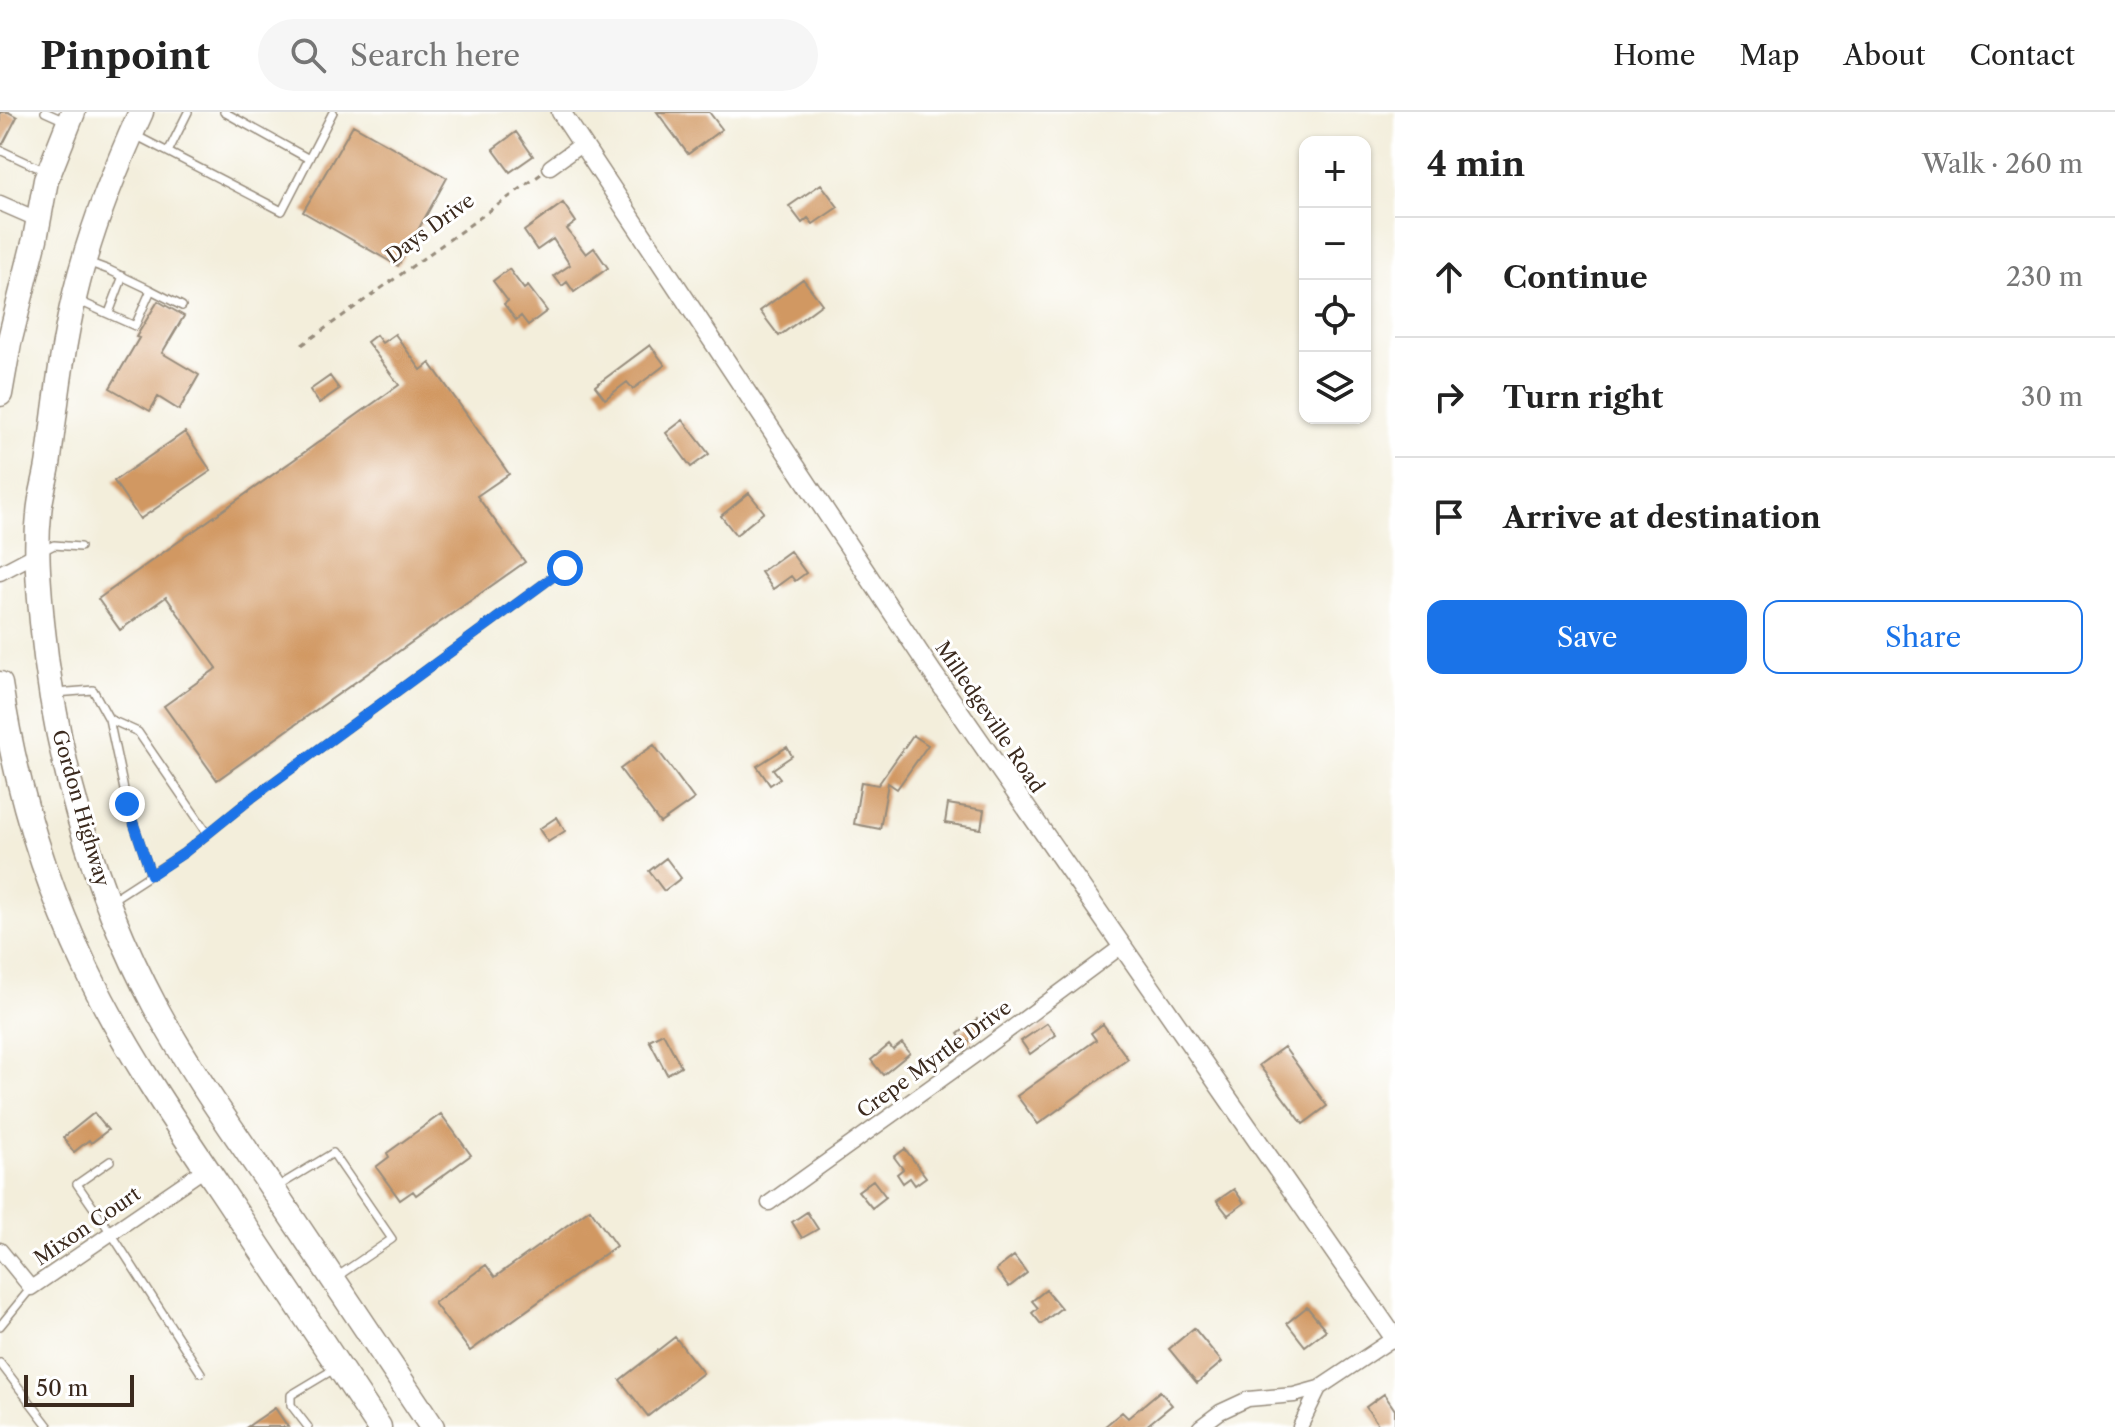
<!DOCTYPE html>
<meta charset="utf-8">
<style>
:root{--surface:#fff;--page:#f6f6f6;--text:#222;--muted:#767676;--line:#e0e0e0;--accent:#1a73e8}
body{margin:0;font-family:"Libre Caslon Text",serif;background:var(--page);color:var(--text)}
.controls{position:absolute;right:24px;top:24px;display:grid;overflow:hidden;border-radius:16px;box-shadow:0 2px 6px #0004}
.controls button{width:72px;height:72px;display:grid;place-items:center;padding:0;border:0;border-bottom:2px solid var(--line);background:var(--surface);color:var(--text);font:40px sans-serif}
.scale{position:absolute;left:24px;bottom:20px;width:110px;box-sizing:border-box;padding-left:8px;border:4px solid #3b2a1e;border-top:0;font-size:22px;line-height:28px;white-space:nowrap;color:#3b2a1e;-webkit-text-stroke:6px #fff;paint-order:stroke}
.stop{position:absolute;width:24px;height:24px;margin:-18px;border:6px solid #1a73e8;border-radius:50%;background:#fff}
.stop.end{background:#1a73e8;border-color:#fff;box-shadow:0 2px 8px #0008}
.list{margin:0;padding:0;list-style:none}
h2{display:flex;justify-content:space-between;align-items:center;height:104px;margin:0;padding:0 32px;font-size:34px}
h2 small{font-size:26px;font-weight:400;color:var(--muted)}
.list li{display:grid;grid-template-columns:52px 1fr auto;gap:24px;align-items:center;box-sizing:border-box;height:120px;padding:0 32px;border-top:2px solid var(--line)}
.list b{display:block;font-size:30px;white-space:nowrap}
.list em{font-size:26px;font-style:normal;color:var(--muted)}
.actions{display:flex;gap:16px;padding:24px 32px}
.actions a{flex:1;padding:18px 0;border:2px solid var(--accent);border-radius:16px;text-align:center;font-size:28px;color:var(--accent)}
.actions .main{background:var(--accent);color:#fff}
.icon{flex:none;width:44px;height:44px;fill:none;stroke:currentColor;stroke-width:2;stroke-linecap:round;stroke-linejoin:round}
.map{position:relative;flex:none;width:1395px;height:1315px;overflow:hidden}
header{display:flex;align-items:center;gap:48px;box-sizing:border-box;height:112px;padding:0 40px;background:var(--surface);border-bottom:2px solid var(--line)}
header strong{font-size:38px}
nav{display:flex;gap:44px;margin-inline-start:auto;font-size:28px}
.search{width:560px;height:72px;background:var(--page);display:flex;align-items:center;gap:20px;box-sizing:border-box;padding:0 28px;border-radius:44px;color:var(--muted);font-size:30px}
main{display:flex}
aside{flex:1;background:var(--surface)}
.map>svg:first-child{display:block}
.building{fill:#d19862}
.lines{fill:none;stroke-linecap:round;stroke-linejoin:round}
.service-casing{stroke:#978c7c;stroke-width:10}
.minor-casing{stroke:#978c7c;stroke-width:17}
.tertiary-casing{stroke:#978c7c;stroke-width:21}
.trunk-casing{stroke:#978c7c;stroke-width:27}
.path{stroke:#978c7c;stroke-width:3;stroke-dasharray:6 6;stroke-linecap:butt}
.service{stroke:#fff;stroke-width:7}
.minor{stroke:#fff;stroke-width:14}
.tertiary{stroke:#fff;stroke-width:18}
.trunk{stroke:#fff;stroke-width:24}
.route{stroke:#1a73e8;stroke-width:10}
.labels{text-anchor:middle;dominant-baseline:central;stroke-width:6;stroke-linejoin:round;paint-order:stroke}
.street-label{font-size:20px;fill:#3b2a1e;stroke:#fff}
</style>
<header>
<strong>Pinpoint</strong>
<div class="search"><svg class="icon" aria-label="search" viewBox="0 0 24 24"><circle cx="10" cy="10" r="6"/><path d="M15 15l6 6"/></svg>Search here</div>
<nav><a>Home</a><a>Map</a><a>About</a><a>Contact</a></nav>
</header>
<main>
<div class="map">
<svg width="1395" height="1315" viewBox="0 0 1395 1315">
<rect width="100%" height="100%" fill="#fff"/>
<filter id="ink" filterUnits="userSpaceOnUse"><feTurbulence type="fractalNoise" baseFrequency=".0125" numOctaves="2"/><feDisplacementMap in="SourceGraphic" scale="16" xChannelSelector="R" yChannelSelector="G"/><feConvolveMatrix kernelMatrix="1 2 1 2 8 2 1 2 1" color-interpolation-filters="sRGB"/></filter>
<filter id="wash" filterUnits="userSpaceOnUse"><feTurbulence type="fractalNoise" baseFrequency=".006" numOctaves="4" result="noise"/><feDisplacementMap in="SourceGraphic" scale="32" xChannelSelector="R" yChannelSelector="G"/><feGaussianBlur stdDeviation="1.8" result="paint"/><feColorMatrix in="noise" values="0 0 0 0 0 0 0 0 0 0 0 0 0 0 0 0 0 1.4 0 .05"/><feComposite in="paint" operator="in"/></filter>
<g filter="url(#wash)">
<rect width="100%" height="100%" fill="#f3eedb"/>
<g id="blocks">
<path class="building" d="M 0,0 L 8,0 L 17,5 L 3,32 L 0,32 Z
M 657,0 L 709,0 L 722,17 L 688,42 Z
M 353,13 L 447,66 L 398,154 L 303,100 Z
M 516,20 L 533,44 L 510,60 L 493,37 Z
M 821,72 L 838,95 L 813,112 L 808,106 L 802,111 L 789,94 Z
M 563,91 L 576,110 L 567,117 L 586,142 L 594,136 L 608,156 L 574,180 L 567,170 L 562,174 L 554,164 L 570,153 L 553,127 L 537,138 L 524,119 Z
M 509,157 L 524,177 L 528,174 L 547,199 L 528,213 L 521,204 L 516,208 L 504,192 L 508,189 L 493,169 Z
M 803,167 L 822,192 L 779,224 L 760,199 Z
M 158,189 L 184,204 L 162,241 L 199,263 L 179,298 L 158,285 L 150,299 L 110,276 L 139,226 L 136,225 Z
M 395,222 L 421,258 L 430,251 L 509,362 L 477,384 L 525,450 L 217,668 L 164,594 L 217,556 L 166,485 L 120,518 L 98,487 L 399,273 L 367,230 L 376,223 L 382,231 Z
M 650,233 L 665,253 L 633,277 L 627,270 L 605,287 L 595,274 Z
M 330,264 L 339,277 L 319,291 L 310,278 Z
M 683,308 L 709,342 L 691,355 L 666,321 Z
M 185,320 L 211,359 L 140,407 L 114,369 Z
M 749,381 L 764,400 L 736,423 L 721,404 Z
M 790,439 L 806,461 L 795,469 L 791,464 L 773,477 L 761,460 Z
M 913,623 L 928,633 L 897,677 L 888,671 L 880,717 L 854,712 L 861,670 L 878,673 Z
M 654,633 L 694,687 L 660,711 L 620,657 Z
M 787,635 L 792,644 L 773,657 L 780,666 L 770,673 L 757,654 Z
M 948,692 L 984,698 L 981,717 L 945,711 Z
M 557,705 L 565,719 L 548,730 L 539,717 Z
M 666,746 L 681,766 L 664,779 L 649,759 Z
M 977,907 L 985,917 L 966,932 L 958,922 Z
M 1047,911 L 1056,923 L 1030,942 L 1021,929 Z
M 1103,912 L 1128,947 L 1038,1012 L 1017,984 L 1096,928 L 1091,921 Z
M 663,921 L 681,954 L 667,962 L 649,928 Z
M 902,931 L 910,941 L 883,963 L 871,948 L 889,933 L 893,938 Z
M 1284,935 L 1327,994 L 1303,1012 L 1259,953 Z
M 94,1001 L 108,1018 L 91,1031 L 89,1028 L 74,1040 L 63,1026 Z
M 441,1002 L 471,1043 L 416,1083 L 413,1079 L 400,1088 L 376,1055 L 389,1045 L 387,1041 Z
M 905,1037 L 926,1065 L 915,1073 L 910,1066 L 903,1071 L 897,1062 L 903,1057 L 894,1045 Z
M 873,1068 L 886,1085 L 872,1096 L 858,1079 Z
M 1234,1077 L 1244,1091 L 1228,1103 L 1217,1089 Z
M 590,1097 L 616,1134 L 470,1239 L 434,1191 L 486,1153 L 495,1165 Z
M 807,1100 L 818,1117 L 802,1126 L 792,1110 Z
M 1014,1144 L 1027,1161 L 1009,1175 L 996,1158 Z
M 1046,1178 L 1061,1196 L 1041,1212 L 1032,1201 L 1038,1196 L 1032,1189 Z
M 1307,1195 L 1326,1218 L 1305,1234 L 1287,1211 Z
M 1194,1216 L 1222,1250 L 1197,1271 L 1169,1237 Z
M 675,1225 L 703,1261 L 648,1304 L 620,1268 Z
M 1160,1279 L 1172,1293 L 1145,1315 L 1104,1315 L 1122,1300 L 1128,1306 Z
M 1384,1282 L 1395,1298 L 1395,1315 L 1380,1315 L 1366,1295 Z
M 275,1296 L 288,1315 L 247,1315 Z"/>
</g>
</g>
<g filter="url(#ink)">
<use href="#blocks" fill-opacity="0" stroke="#978c7c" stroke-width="2"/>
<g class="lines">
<g class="service-casing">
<path id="service" d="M 45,0 L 65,9
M 224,0 L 309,47
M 133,22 L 282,99 L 333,0
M 0,38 L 43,58
M 168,40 L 188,0
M 151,178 L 182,194
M 79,189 L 135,214 L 151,178 L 109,158 L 90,151
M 109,201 L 123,164
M 44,438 L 54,433 L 80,435
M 56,581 L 93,578 L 109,607 L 138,620 L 208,722
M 109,607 L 127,692 L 151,763
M 110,789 L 184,741 L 252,686 L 565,456
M 110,1049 L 77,1072 L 111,1121 L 201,1261
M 277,1075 L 333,1041 L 392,1127 L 338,1164
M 0,1214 L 31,1176
M 0,1251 L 49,1315
M 308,1315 L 291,1293 L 291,1283 L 336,1256"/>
</g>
<g class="minor-casing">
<path id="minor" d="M 550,55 L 582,32
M 0,91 L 39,108
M 0,461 L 38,441
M 769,1091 L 978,941 L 1122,834
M 0,1138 L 31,1176 L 206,1056
M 1200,1315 L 1220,1300 L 1248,1287 L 1294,1283 L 1319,1276 L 1394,1226
M 1300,1315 L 1319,1276"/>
</g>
<g class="tertiary-casing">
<path id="tertiary" d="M 561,0 L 932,560 L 1395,1227"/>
</g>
<g class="trunk-casing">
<path id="trunk" d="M 141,0 C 114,59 90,119 75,182 C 62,236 56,291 49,346 C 47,365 40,383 39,402 C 35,438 39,475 42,510 C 55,643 92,776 155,894 C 188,955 229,1013 268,1070 C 323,1152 377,1233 432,1315
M 0,282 L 9,231 L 35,127 L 46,68 L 73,0
M 0,572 C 15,671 43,766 86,856 C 123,934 172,1006 221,1078 C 274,1157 326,1236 379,1315"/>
</g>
<path class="path" d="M 302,233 L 541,62"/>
<use href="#service" class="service"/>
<use href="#minor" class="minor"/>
<use href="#tertiary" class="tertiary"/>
<use href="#trunk" class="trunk"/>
</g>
</g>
<g class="lines" filter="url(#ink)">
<path class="route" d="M 127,692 L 151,763 L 184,741 L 252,686 L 565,456"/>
</g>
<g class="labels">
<g class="street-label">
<text transform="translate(430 116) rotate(-36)">Days Drive</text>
<text transform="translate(990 605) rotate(56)">Milledgeville Road</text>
<text transform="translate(81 696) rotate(74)">Gordon Highway</text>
<text transform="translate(934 947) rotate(-36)">Crepe Myrtle Drive</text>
<text transform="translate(87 1114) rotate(-34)">Mixon Court</text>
</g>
</g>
</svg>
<div class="controls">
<button>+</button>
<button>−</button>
<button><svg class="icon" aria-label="locate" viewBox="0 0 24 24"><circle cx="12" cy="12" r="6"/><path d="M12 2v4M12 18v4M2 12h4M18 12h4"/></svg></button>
<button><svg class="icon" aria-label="layers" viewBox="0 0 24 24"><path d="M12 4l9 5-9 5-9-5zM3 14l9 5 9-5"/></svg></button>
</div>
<div class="scale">50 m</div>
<div class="stop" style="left:565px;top:456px"></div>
<div class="stop end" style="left:127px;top:692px"></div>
</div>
<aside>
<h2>4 min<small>Walk · 260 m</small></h2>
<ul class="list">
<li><svg class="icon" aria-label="ahead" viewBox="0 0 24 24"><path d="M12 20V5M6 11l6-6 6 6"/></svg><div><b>Continue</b></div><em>230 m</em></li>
<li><svg class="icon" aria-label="right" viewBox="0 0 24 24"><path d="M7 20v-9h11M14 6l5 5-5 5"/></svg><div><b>Turn right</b></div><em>30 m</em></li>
<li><svg class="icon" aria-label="arrive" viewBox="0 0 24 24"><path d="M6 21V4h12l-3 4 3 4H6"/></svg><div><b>Arrive at destination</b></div></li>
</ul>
<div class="actions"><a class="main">Save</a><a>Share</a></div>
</aside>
</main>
